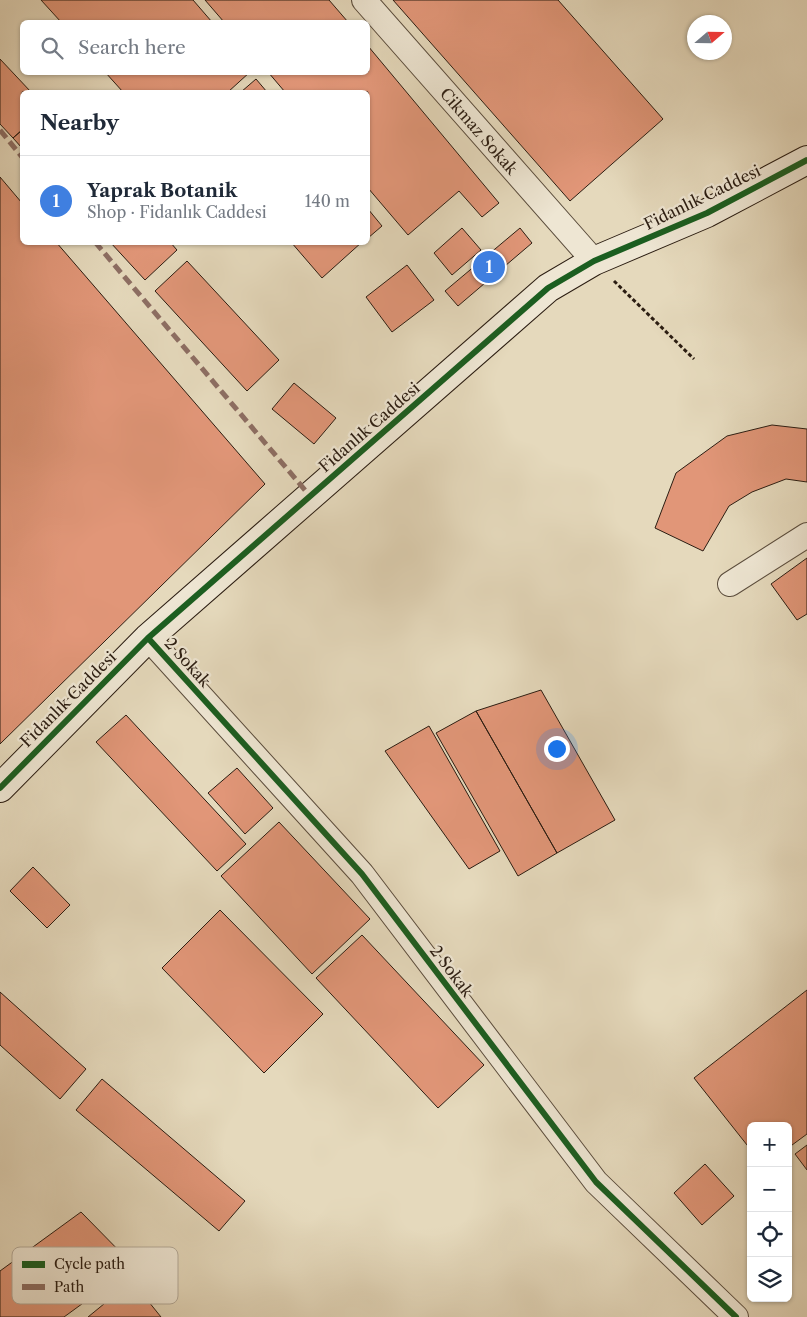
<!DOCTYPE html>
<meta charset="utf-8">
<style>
:root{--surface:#fff;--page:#f2f2f3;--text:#1f2937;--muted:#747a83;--line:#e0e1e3;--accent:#8f2418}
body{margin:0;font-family:"Libre Caslon Text",serif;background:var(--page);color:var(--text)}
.controls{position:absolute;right:15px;bottom:15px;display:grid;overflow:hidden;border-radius:8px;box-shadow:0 1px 4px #0004}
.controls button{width:45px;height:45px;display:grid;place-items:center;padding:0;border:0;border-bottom:1px solid var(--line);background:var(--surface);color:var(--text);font:25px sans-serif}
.compass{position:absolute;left:687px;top:15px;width:45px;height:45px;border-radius:50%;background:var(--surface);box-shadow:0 1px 4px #0004;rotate:70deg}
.you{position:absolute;left:556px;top:748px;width:18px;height:18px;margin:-12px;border:4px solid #fff;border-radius:50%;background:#1a73e8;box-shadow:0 0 0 8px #1a73e833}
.badge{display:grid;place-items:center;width:32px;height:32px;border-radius:50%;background:var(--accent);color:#fff;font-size:16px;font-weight:700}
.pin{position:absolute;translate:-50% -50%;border:2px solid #fff;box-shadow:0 1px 5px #0006}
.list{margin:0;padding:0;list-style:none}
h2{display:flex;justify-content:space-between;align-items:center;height:65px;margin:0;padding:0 20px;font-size:21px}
h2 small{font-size:16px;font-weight:400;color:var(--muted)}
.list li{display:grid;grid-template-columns:32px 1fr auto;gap:15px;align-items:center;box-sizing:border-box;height:90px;padding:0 20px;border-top:1px solid var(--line)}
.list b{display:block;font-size:19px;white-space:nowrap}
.list p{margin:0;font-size:16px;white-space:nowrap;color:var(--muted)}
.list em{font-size:16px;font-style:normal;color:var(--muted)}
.icon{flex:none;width:28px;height:28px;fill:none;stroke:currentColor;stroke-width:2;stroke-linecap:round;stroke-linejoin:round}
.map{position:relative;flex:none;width:807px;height:1317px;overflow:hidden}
.search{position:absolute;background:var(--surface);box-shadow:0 1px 4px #0004;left:20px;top:20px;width:350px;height:55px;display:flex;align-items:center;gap:12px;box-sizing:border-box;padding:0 18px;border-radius:8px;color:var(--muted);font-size:19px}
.panel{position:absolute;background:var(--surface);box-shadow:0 1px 4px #0004;left:20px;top:90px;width:350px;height:155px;border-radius:8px}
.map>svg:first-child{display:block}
.building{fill:#e19678;stroke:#2b1d12}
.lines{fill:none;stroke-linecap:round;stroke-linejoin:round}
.street-casing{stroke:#5a4c3c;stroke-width:26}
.secondary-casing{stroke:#2b1d12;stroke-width:30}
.path{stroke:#2b1d12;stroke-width:3;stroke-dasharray:4 2.5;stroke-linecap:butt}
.street{stroke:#eee6d3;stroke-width:24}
.secondary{stroke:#eee6d3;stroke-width:28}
.quiet{stroke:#8d6e63;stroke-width:5;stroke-dasharray:10 5;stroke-linecap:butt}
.cycleway-casing{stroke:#eee6d3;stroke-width:9}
.cycleway{stroke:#1b5e20;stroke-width:6}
.labels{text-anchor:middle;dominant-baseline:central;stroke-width:4.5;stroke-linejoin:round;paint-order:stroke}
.street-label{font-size:16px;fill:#2b1d12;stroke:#eee6d3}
.key{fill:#eee6d3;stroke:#b4aa99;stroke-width:1}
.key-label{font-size:14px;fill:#2b1d12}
</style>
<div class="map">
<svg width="807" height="1317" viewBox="0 0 807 1317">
<rect width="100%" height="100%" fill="#e5d9bc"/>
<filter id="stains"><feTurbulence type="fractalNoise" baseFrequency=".004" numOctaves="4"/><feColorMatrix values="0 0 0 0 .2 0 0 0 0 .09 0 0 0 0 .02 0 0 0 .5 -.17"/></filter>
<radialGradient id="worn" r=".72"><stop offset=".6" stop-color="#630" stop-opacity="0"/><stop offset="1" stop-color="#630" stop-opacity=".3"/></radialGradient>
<path class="building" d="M 41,0 L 193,0 L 212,22 L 61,22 Z
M 205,0 L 329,0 L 348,22 L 224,22 Z
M 393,0 L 558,0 L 663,119 L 570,201 Z
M 368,46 L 499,203 L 482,217 L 459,191 L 408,235 L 368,188 L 368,92 L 285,92 L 268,72 L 368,72 Z
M 0,59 L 31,92 L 22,92 L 22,130 L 13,138 L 0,124 Z
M 105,72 L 250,72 L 228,92 L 123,92 Z
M 256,79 L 267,92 L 241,92 Z
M 22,130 L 22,148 L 13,138 Z
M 0,177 L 22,203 L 22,242 L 56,242 L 265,484 L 0,744 Z
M 368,209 L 382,226 L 368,238 Z
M 462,228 L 481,250 L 452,275 L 434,253 Z
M 520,228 L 532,243 L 458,306 L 445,291 Z
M 110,242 L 170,242 L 177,250 L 145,280 Z
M 291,242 L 362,242 L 322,278 Z
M 187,261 L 279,360 L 247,391 L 155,291 Z
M 407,265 L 434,300 L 392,332 L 366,297 Z
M 294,383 L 336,418 L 314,444 L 272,409 Z
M 772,425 L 807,429 L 807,482 L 786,479 L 752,492 L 729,506 L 703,551 L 655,528 L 676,473 L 727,436 Z
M 807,558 L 807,614 L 797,620 L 771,584 Z
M 541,690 L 615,820 L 557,853 L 476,711 Z
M 476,711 L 557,853 L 518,876 L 436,733 Z
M 126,715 L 246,844 L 217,871 L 96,742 Z
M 429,726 L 500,851 L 469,869 L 385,751 Z
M 237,768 L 273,808 L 245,834 L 208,793 Z
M 279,822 L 370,919 L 312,974 L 221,876 Z
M 33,867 L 70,905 L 47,928 L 10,891 Z
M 220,910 L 323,1014 L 264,1073 L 162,968 Z
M 362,935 L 484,1065 L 438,1108 L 316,978 Z
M 807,990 L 807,1134 L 788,1148 L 788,1126 L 751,1126 L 751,1150 L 694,1078 Z
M 0,992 L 86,1069 L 60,1099 L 0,1045 Z
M 102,1079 L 245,1201 L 219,1231 L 76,1110 Z
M 807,1145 L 807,1170 L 795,1154 Z
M 705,1164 L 734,1196 L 702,1225 L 674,1193 Z
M 81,1212 L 134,1266 L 64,1317 L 0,1317 L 0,1271 Z
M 132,1281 L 161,1317 L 88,1317 Z"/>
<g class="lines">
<g class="street-casing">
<path id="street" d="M 364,0 L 594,261
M 730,584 L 807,535
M 148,638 L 362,874 L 596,1182 L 736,1317"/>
</g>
<g class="secondary-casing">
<path id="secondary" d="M 0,788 L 148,638 L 548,288 L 594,261 L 707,213 L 807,160"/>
</g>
<path class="path" d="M 614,281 L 694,359"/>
<use href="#street" class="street"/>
<use href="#secondary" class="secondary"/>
<path class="quiet" d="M 0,130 L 22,157
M 95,242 L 310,496"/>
<g class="cycleway-casing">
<path id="cycleway" d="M 148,638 L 362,874 L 596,1182 L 736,1317
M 0,788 L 148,638 L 548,288 L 594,261 L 707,213 L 807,160"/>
</g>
<use href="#cycleway" class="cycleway"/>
</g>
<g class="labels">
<g class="street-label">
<text transform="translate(479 131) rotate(49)">Cikmaz Sokak</text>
<text transform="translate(702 197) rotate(-26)">Fidanlık Caddesi</text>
<text transform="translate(369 427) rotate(-41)">Fidanlık Caddesi</text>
<text transform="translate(188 662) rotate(48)">2 Sokak</text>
<text transform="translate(68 699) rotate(-45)">Fidanlık Caddesi</text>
<text transform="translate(452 971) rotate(53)">2 Sokak</text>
</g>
</g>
<rect x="12" y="1247" width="166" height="57" rx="8" class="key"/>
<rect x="22" y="1261" width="23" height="7" fill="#1b5e20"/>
<rect x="22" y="1284" width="23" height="6" fill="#8d6e63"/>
<g class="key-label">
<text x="54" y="1269">Cycle path</text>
<text x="54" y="1292">Path</text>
</g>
<rect width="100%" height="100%" filter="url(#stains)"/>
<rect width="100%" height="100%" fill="url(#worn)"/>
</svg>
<div class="controls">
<button>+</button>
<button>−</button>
<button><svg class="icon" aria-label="locate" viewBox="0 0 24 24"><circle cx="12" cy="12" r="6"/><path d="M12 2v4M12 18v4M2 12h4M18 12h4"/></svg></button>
<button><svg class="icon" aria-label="layers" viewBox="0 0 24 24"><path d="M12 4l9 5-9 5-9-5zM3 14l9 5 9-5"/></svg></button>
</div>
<svg class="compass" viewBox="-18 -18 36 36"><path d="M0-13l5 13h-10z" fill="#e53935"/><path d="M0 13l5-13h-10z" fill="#747a83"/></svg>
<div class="you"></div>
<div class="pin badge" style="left:489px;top:267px;background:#3f7fe0">1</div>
<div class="search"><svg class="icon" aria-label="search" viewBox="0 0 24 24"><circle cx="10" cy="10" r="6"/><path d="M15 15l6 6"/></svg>Search here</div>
<section class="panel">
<h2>Nearby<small></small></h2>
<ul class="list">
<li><span class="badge" style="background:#3f7fe0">1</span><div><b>Yaprak Botanik</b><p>Shop · Fidanlık Caddesi</p></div><em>140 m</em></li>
</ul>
</section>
</div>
